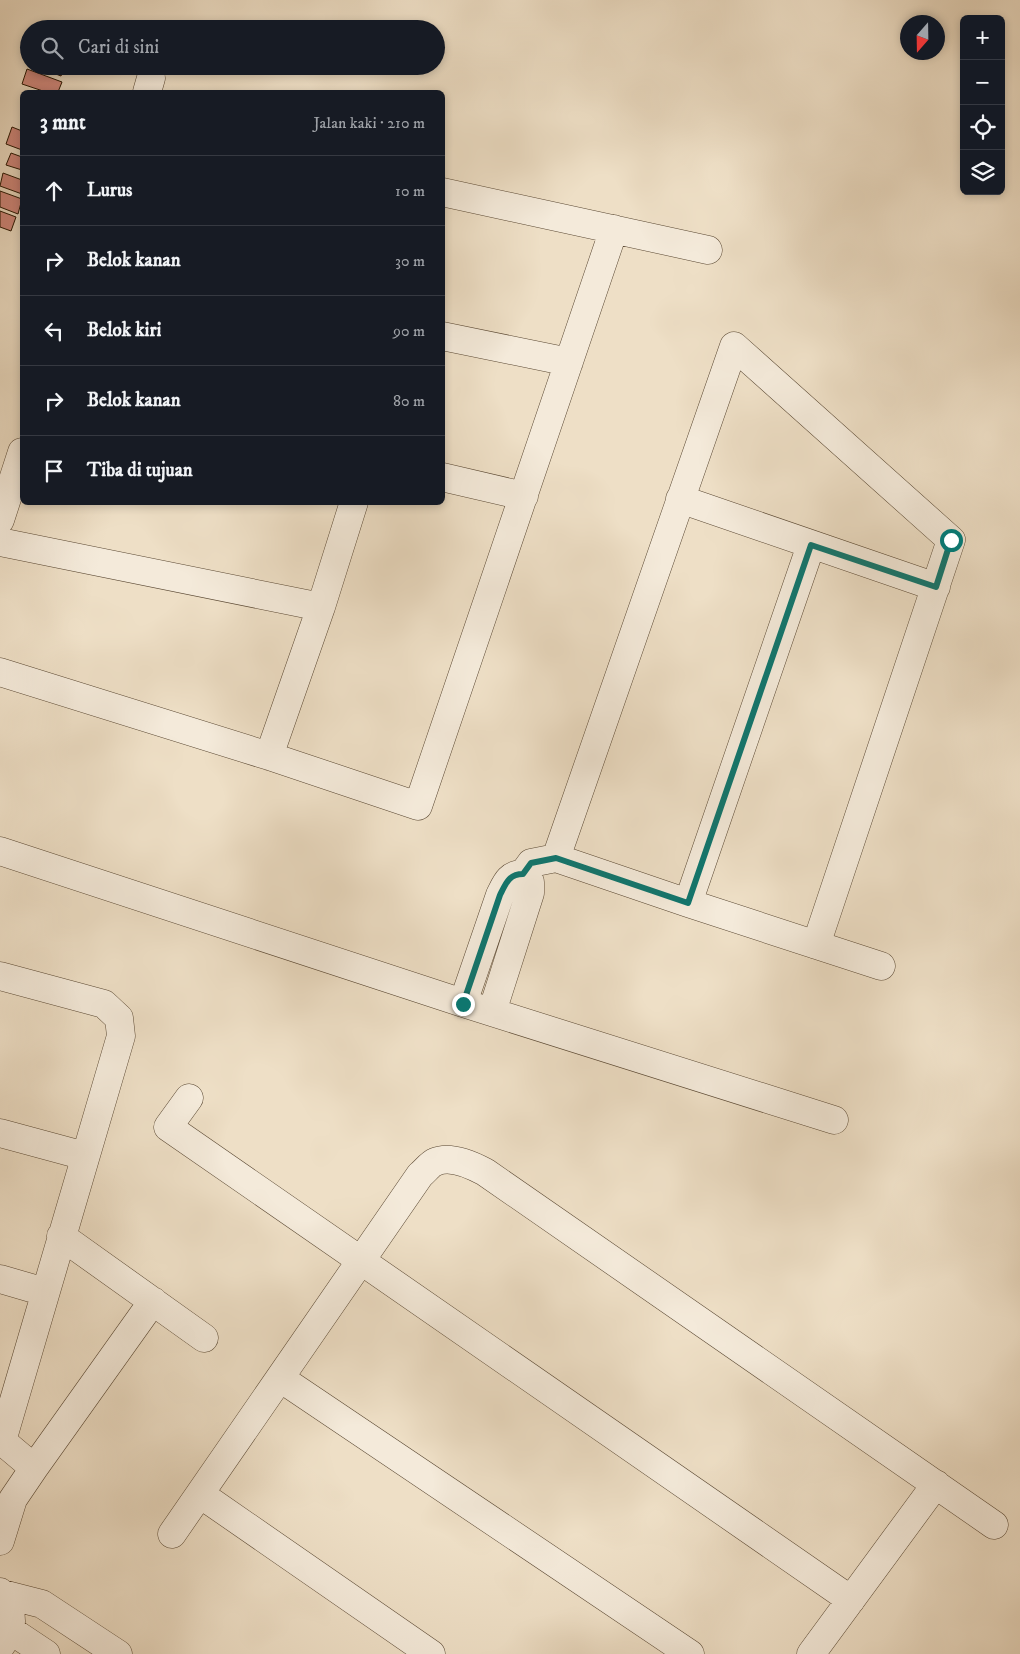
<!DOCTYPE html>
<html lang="id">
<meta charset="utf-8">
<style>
:root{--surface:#171b24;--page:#20242c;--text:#f1f3f6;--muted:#9ea1a6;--line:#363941}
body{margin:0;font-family:"IM FELL DW Pica",serif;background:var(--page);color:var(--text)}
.controls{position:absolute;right:15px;top:15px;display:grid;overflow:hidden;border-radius:8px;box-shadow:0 2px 8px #0003}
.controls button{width:45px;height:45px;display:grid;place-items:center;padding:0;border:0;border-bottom:1px solid var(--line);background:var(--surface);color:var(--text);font:25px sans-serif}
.compass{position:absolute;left:900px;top:15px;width:45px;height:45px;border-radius:50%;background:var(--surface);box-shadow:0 2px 8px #0003;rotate:200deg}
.stop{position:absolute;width:15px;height:15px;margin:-11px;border:4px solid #0f766e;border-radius:50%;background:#fff}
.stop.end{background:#0f766e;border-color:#fff;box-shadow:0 1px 5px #0008}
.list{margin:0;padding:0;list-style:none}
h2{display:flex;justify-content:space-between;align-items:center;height:65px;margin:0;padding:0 20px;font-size:21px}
h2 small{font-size:16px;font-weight:400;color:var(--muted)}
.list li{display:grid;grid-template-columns:32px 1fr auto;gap:15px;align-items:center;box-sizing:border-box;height:70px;padding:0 20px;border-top:1px solid var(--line)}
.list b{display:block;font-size:19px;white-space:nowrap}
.list em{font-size:16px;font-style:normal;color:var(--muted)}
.icon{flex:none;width:28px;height:28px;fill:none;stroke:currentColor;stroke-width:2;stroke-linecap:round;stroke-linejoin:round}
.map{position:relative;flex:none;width:1020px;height:1654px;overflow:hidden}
.search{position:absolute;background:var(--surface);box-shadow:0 2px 8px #0003;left:20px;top:20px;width:425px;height:55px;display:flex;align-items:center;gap:12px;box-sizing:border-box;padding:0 18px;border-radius:28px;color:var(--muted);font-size:19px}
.panel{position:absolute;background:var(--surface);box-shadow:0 2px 8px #0003;left:20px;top:90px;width:425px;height:415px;border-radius:8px}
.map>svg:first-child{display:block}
.building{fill:#d0887d;stroke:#281602}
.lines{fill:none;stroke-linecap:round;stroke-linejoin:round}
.street-casing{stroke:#5a4833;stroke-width:29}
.street{stroke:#f4eada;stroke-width:28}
.route{stroke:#0f766e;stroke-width:6}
</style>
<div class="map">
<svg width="1020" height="1654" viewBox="0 0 1020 1654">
<rect width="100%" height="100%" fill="#eedfc6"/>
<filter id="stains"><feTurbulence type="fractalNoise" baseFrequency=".004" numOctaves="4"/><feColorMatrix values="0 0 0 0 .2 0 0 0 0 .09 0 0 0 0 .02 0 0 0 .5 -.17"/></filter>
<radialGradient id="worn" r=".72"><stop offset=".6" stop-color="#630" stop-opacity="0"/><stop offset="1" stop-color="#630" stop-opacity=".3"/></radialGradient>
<path class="building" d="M 35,66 L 65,66 L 61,76 Z
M 27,69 L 62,82 L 58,92 L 46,92 L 22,84 Z
M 12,127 L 22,131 L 22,150 L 6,144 Z
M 11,153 L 22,157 L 22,170 L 6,165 Z
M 3,173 L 22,180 L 22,194 L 0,186 Z
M 0,191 L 22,199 L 18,214 L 0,207 Z
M 0,211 L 16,217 L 11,231 L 0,227 Z"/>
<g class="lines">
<g class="street-casing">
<path id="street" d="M 147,92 L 151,78
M 442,192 L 708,250
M 442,336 L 569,362
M 442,477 L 524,496
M 680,499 L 936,587
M 0,520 L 22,452
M 0,542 L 321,607
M 0,672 L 269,756 L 418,806 L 614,229
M 269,756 L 321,607 L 354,502
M 0,851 L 463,1003 L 834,1120
M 556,858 L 734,346 L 951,540 L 816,945
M 688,903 L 811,545
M 0,976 L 104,1004 L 119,1018 L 121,1036 L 2,1441 L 0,1440
M 463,1003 L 500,895 C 506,883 509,874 523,874 L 531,863 L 556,858 L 688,903 L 881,966
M 492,1012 L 530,893 L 530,882 L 523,874
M 189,1098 L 168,1127 L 851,1600
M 0,1133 L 85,1156
M 61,1236 L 204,1338
M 0,1279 L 45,1292
M 280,1378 L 690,1654
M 0,1443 L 2,1441 L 34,1468 L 153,1301
M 200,1494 L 431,1654
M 172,1534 L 420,1175 C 425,1171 430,1164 435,1162 C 450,1155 472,1165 485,1172 L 994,1525
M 0,1541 L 13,1499 L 34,1468
M 0,1592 C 9,1601 13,1617 10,1630 C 9,1635 3,1642 0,1647
M 3,1594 L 42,1604 L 118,1654
M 10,1630 L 46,1654
M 811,1654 L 936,1484"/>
</g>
<use href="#street" class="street"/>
</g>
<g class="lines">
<path class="route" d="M 463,1004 L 500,895 C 506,883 509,874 523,874 L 531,863 L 556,858 L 688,903 L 811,545 L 936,587 L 951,540"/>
</g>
<rect width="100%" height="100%" filter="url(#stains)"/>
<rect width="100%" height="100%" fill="url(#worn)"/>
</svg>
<div class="controls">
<button>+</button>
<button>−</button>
<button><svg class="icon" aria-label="locate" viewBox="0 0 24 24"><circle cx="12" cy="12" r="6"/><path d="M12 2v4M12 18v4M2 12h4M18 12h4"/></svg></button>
<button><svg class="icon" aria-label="layers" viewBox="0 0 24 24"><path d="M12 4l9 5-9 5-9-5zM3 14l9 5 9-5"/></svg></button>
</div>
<svg class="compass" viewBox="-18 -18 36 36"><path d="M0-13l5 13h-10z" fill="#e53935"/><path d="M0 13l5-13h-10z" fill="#9ea1a6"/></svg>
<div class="stop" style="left:951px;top:540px"></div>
<div class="stop end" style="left:463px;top:1004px"></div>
<div class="search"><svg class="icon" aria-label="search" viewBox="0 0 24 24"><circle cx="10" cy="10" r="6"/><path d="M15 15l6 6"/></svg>Cari di sini</div>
<section class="panel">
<h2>3 mnt<small>Jalan kaki · 210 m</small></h2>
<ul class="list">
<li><svg class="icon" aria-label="ahead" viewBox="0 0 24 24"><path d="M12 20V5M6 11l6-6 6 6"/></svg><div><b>Lurus</b></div><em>10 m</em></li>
<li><svg class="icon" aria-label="right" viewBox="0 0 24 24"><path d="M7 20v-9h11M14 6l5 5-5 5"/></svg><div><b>Belok kanan</b></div><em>30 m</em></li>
<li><svg class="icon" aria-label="left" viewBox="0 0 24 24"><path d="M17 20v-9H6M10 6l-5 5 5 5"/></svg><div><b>Belok kiri</b></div><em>90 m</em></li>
<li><svg class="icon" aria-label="right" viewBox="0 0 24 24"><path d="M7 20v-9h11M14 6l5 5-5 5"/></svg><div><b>Belok kanan</b></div><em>80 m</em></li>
<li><svg class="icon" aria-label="arrive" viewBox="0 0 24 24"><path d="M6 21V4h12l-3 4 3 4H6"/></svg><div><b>Tiba di tujuan</b></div></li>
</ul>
</section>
</div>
